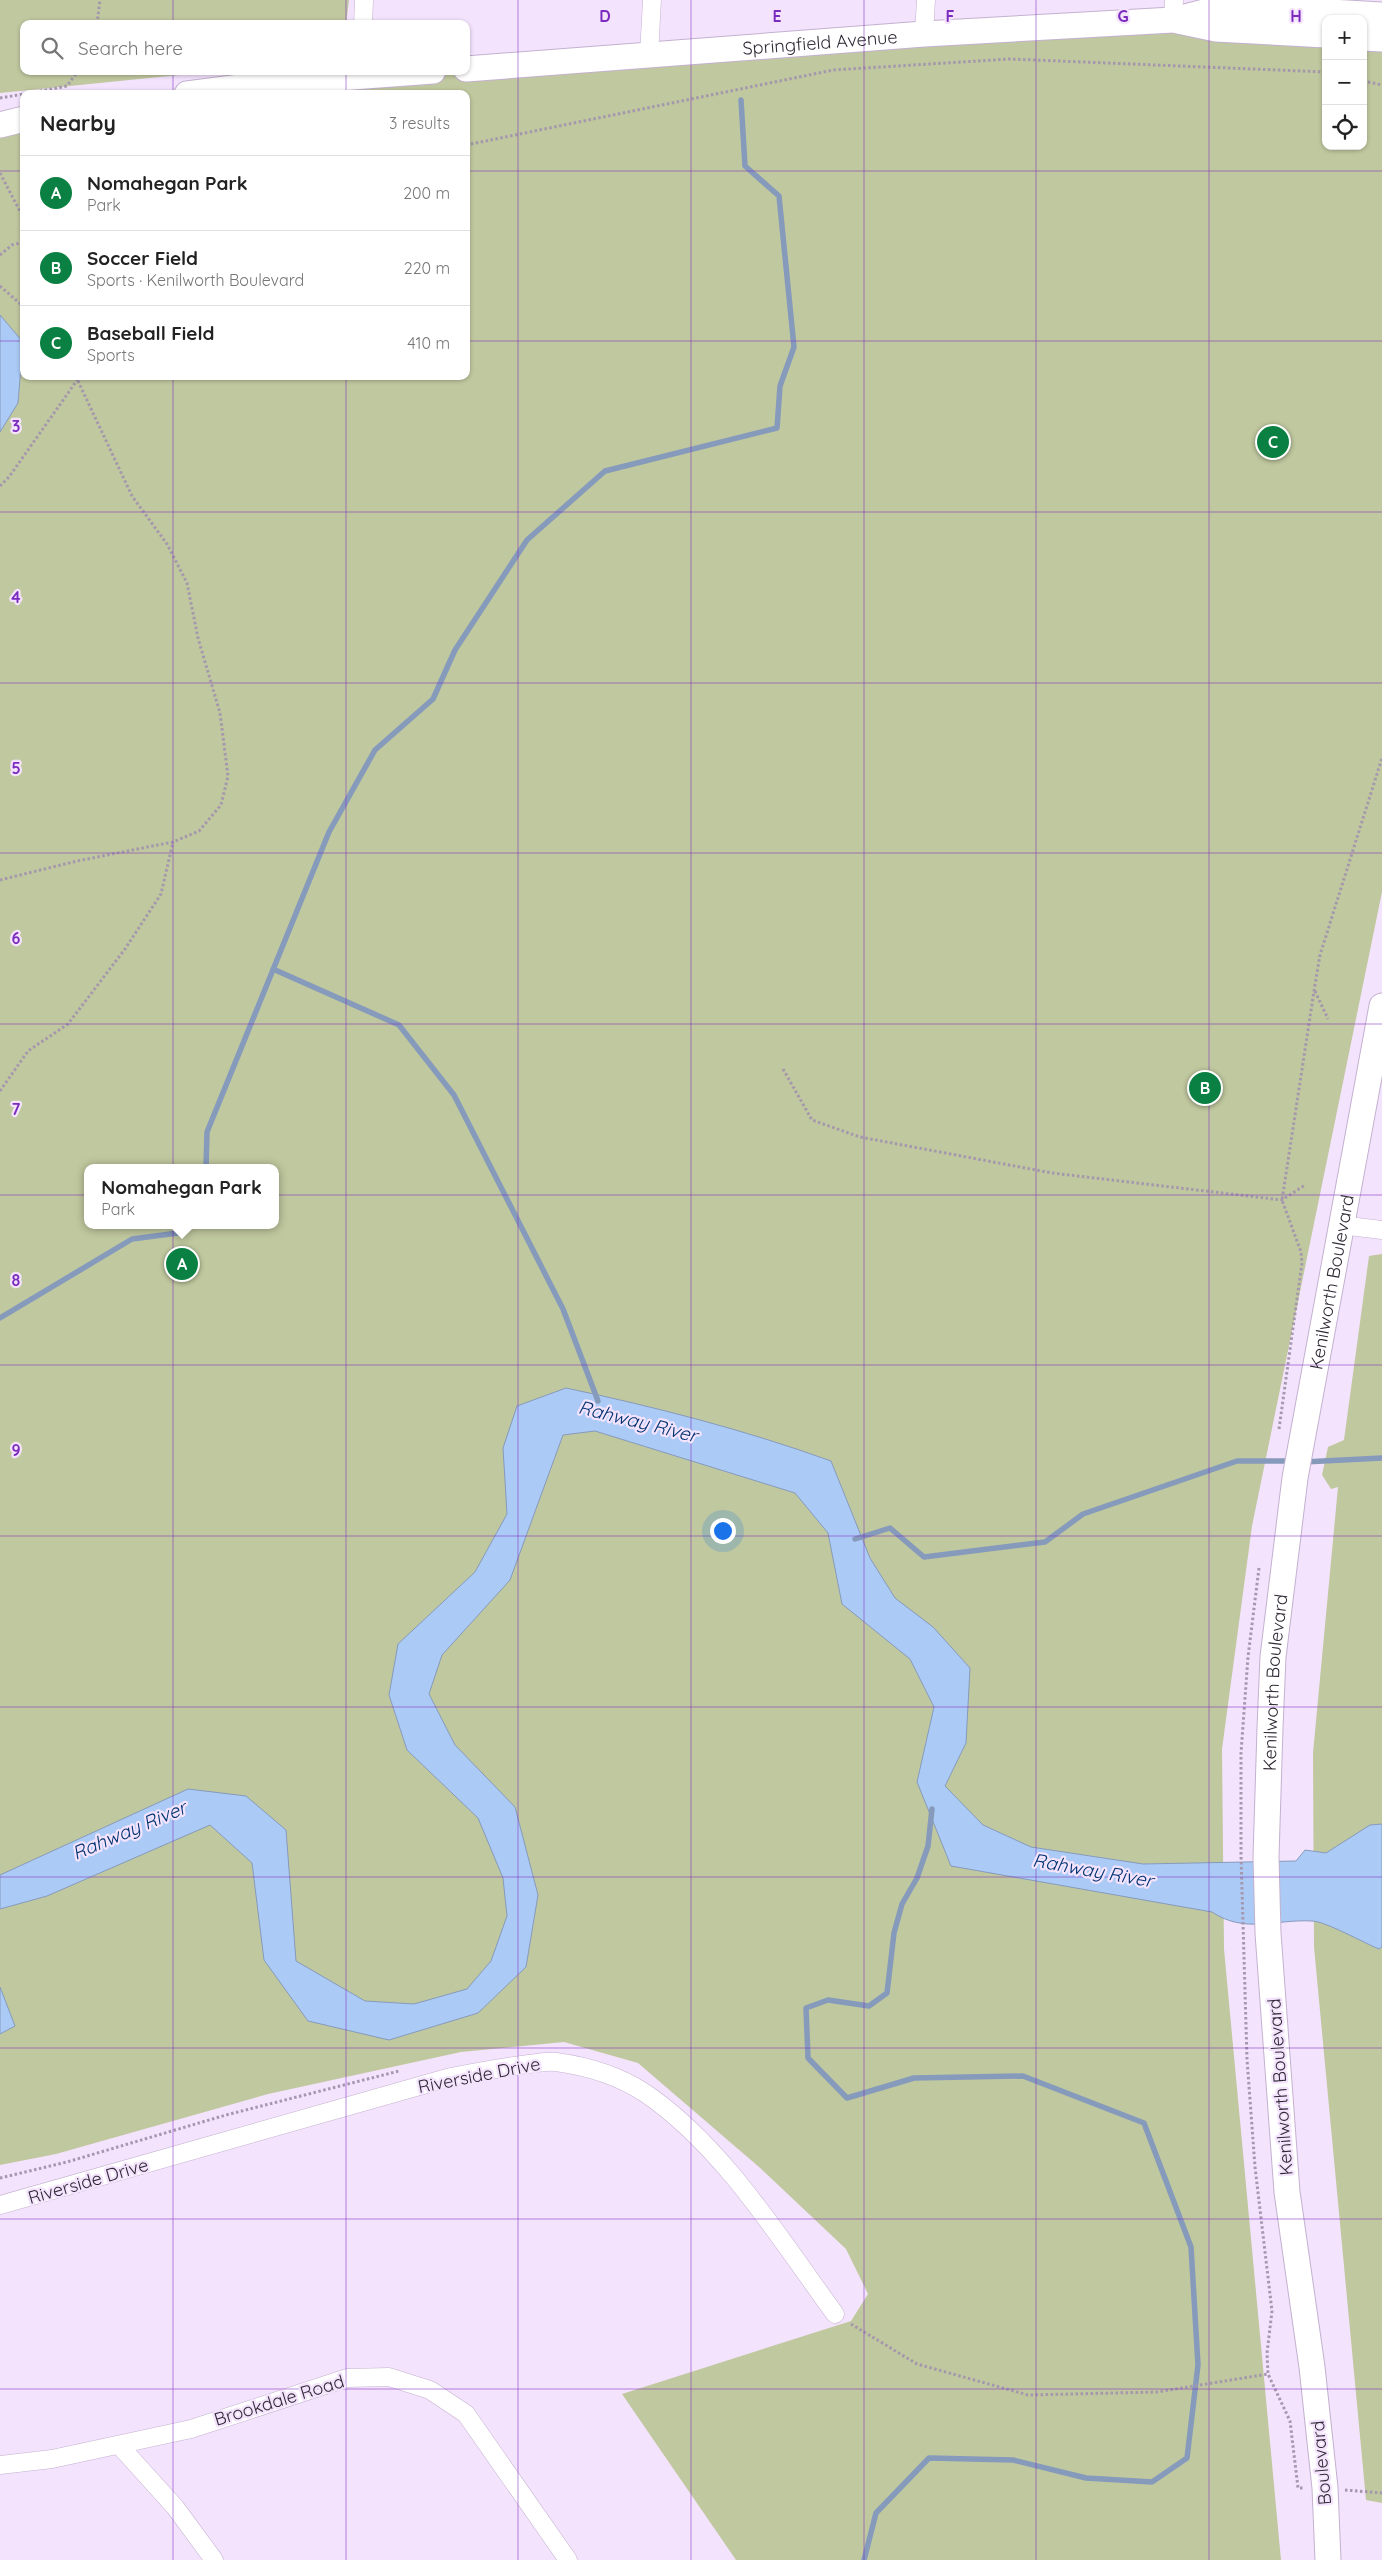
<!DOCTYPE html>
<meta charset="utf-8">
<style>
:root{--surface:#fff;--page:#f6f6f6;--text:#222;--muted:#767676;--line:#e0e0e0;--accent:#0b8043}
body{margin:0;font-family:Quicksand,sans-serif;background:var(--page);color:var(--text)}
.controls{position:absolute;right:15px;top:15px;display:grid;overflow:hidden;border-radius:10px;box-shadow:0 1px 4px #0004}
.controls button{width:45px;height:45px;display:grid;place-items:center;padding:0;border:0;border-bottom:1px solid var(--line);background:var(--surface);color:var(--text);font:25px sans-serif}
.you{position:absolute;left:722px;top:1530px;width:18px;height:18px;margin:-12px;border:4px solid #fff;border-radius:50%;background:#1a73e8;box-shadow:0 0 0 8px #1a73e833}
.badge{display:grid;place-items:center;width:32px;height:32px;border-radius:50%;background:var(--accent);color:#fff;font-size:16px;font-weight:700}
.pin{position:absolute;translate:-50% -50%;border:2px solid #fff;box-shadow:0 1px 5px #0006}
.popup{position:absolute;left:84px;top:1164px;width:195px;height:65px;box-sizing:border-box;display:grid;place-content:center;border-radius:10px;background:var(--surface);filter:drop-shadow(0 1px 4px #0005);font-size:16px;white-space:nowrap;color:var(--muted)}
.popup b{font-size:19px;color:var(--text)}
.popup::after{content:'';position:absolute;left:50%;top:100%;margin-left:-10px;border:10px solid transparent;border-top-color:var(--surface)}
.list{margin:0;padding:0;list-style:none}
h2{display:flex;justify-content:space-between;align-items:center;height:65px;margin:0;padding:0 20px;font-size:21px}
h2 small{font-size:16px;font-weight:400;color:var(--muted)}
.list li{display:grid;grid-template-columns:32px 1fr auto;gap:15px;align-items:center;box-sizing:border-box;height:75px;padding:0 20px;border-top:1px solid var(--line)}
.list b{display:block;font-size:19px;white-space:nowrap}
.list p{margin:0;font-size:16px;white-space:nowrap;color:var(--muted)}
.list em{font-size:16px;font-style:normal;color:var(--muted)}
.icon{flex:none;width:28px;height:28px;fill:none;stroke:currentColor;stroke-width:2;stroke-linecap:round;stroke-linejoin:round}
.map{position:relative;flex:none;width:1382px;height:2560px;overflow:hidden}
.search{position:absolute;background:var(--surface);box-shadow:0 1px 4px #0004;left:20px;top:20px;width:450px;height:55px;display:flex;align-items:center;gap:12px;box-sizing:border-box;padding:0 18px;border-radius:10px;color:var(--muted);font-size:19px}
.panel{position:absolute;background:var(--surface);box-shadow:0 1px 4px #0004;left:20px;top:90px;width:450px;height:290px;border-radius:10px}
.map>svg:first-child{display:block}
.green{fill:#c0c89f;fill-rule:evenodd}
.water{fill:#abcbf6;stroke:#869abc}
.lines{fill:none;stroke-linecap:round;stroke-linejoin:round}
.stream{stroke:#869abc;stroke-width:5.5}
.street-casing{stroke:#c4b1cf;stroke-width:19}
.secondary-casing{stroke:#c4b1cf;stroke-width:27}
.path{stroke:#a598ad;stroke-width:3;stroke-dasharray:2.5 2.5;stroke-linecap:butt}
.street{stroke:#fff;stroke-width:18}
.secondary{stroke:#fff;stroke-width:25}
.grid{fill:none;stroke:#7b2cbf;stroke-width:1;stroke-opacity:0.55}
.labels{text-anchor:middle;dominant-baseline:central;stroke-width:4.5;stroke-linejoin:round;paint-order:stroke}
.street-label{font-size:18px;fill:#302935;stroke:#f4e3fd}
.water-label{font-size:19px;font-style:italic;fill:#003471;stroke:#f4e3fd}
.grid-label{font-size:16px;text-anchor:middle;font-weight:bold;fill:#7b2cbf;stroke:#f4e3fd;stroke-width:4.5;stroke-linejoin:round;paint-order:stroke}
</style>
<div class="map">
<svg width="1382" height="2560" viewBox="0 0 1382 2560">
<rect width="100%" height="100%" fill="#f4e3fd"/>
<path class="green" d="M 0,0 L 349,0 L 346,24 L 24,24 L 24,71 L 219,71 L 0,93 Z
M 1326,31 L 1326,146 L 1363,146 L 1363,34 L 1382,35 L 1382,892 L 1252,1526 L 1222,1749 L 1224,1949 L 1281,2560 L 736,2560 L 622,2394 L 851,2321 L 868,2294 L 846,2249 L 759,2167 L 638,2063 L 564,2042 L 461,2052 L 268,2094 L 56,2154 L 0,2165 L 0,125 L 24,119 L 24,376 L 466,376 L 466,94 L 204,94 L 433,71 L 466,71 L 924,34 ZM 88,1168 L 276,1168 L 276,1225 L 88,1225 Z
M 1382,1254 L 1382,2503 L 1366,2500 L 1314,1947 L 1313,1753 L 1338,1487 L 1331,1489 L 1322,1475 L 1328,1447 L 1344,1440 L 1369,1256 Z"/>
<path class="water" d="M 0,315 L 23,342 L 18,403 L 0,432 Z
M 566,1388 C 656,1407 745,1430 831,1461 L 870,1558 L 895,1598 L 933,1627 L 970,1668 L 966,1743 L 945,1786 L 983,1825 L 1031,1847 L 1143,1864 L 1296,1861 L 1305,1850 L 1326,1853 L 1370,1825 L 1382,1824 L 1382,1947 L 1379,1949 C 1364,1943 1325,1921 1312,1921 C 1275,1919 1245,1934 1212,1912 L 951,1866 L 917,1782 L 934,1707 L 910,1659 L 842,1604 L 828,1533 L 795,1493 L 595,1431 L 563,1435 L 510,1580 L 442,1655 L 429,1694 L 455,1745 L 515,1807 L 538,1895 L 526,1967 L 478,2013 L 389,2040 L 308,2021 L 264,1960 L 252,1863 L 210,1825 L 47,1896 L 0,1909 L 0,1875 L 188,1789 L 246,1796 L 286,1830 L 296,1961 L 365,2001 L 414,2004 L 467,1989 L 491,1961 L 507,1916 L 503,1878 L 478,1818 L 407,1750 L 389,1695 L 398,1644 L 475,1572 L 507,1514 L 503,1448 L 517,1406 Z
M 0,1987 L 15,2026 L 0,2034 Z"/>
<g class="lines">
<path class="stream" d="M 273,969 L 399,1025 L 454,1095 L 563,1309 L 598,1401
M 206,1168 L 207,1132 L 329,832 L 375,750 L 433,699 L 455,650 L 527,540 L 605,471 L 777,428 L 780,386 L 794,347 L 779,196 L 745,166 L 741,100
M 0,1318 L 132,1239 L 178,1233 L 183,1225
M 1304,1462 L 1382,1458
M 855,1539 L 890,1528 L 924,1557 L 1045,1542 L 1083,1514 L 1237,1461 L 1293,1461
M 864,2560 L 876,2513 L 929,2458 L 1013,2460 L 1086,2478 L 1152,2482 L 1187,2458 L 1198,2365 L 1191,2247 L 1144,2123 L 1023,2076 L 914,2078 L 847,2098 L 808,2058 L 806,2008 L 828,2000 L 869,2006 L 887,1993 L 894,1933 L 902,1904 L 917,1878 L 928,1846 L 932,1809"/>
<g class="street-casing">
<path id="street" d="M 1173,20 L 1174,0
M 363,24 L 364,0
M 924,34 L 926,0
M 649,55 L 652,0
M 1341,1225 L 1382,1230
M 0,2205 L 451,2077 C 477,2072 503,2067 529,2064 C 538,2063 548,2061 556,2062 C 586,2066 619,2076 645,2093 C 723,2146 780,2239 835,2314
M 119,2445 L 175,2507 L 214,2560
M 0,2465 L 52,2459 L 191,2429 L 347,2378 L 389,2377 L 430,2390 L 466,2414 L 568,2560"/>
</g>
<g class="secondary-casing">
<g id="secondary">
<path d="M 1178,21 L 1216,29 L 1326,35"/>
<path d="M 1363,38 L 1382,39"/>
<path id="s1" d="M 466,69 L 924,34 L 1173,20 L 1216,9 L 1261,8 L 1382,15"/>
<path d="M 187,94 L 271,83 L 433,71"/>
<path d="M 0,125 L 24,119"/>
<path id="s2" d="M 1328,2560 L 1325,2488 L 1312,2367 L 1287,2192 L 1268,1933 L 1266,1857 L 1270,1728 L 1273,1657 L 1295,1478 L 1382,1006"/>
</g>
</g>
<path class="path" d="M 97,24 L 100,0
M 1363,81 L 1382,85
M 25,94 L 67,86 L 78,71
M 0,98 L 24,94
M 466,145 L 833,70 L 1010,59 L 1326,72
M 0,173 L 24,219
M 0,255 L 12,245 L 24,242
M 0,286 L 24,307
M 0,486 L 9,477 L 80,376
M 0,880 L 77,861 L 173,842 L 199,831 L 221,805 L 228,776 L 220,713 L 198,638 L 187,583 L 167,544 L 132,496 L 78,381 L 74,376
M 1315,991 L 1328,1019
M 783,1069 L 812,1120 L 860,1137 L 1052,1173 L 1282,1200 L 1305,1185
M 0,1091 L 28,1051 L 68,1024 L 125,949 L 161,894 L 173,842
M 1279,1429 L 1302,1263 L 1301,1252 L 1282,1200 L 1314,991 L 1320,955 L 1382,758
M 1259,1568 L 1248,1657 L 1241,1753 L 1241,1855 L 1247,2059 L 1255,2167 L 1272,2311 L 1267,2353 L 1268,2374 L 1290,2421 L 1298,2488 L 1304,2488
M 0,2178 L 67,2162 L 226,2115 L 399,2071
M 851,2324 L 917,2364 L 1028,2395 L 1157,2392 L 1268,2374
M 1345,2490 L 1382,2493"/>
<use href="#street" class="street"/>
<use href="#secondary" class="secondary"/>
</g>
<path class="grid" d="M 173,0 L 173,24M 346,0 L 346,24M 518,0 L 518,2560M 691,0 L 691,2560M 864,0 L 864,2560M 1036,0 L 1036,2560M 1209,0 L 1209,2560M 173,71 L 173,94M 346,71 L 346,94M 0,171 L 24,171M 466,171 L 1382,171M 0,341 L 24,341M 466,341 L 1382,341M 173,376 L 173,2560M 346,376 L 346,2560M 0,512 L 1382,512M 0,683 L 1382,683M 0,853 L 1382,853M 0,1024 L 1382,1024M 0,1195 L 1382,1195M 0,1365 L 1382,1365M 0,1536 L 1382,1536M 0,1707 L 1382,1707M 0,1877 L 1382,1877M 0,2048 L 1382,2048M 0,2219 L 1382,2219M 0,2389 L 1382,2389"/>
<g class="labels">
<g class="street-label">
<text stroke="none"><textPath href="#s1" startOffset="355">Springfield Avenue</textPath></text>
<text stroke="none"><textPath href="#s2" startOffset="1286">Kenilworth Boulevard</textPath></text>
<text stroke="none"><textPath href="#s2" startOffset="881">Kenilworth Boulevard</textPath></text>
<text transform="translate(479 2075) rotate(-11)">Riverside Drive</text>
<text transform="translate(1280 2087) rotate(-94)">Kenilworth Boulevard</text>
<text transform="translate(88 2181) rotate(-16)">Riverside Drive</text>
<text transform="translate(279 2400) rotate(-17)">Brookdale Road</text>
<text transform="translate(1321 2463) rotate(-95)">Boulevard</text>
</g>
<g class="water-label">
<text transform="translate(638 1421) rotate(14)">Rahway River</text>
<text transform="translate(129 1830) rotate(-23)">Rahway River</text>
<text transform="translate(1093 1870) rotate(10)">Rahway River</text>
</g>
</g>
<g class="grid-label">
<text x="605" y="22">D</text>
<text x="777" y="22">E</text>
<text x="950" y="22">F</text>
<text x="1123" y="22">G</text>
<text x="1296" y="22">H</text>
<text x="16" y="432">3</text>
<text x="16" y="603">4</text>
<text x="16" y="774">5</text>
<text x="16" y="944">6</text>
<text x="16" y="1115">7</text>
<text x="16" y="1286">8</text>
<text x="16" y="1456">9</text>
</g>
</svg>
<div class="controls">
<button>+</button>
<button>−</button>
<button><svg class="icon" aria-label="locate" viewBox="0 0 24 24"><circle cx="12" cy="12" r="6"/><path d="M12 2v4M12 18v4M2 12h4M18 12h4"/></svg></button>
</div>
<div class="you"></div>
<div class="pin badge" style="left:182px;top:1264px">A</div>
<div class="popup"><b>Nomahegan Park</b>Park</div>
<div class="pin badge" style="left:1205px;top:1088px">B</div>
<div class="pin badge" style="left:1273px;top:442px">C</div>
<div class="search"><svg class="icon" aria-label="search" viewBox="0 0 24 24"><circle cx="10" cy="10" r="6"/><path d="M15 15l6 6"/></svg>Search here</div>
<section class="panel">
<h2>Nearby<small>3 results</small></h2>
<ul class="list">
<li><span class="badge">A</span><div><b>Nomahegan Park</b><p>Park</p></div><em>200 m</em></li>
<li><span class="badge">B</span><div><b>Soccer Field</b><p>Sports · Kenilworth Boulevard</p></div><em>220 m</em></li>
<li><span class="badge">C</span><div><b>Baseball Field</b><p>Sports</p></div><em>410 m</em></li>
</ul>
</section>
</div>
